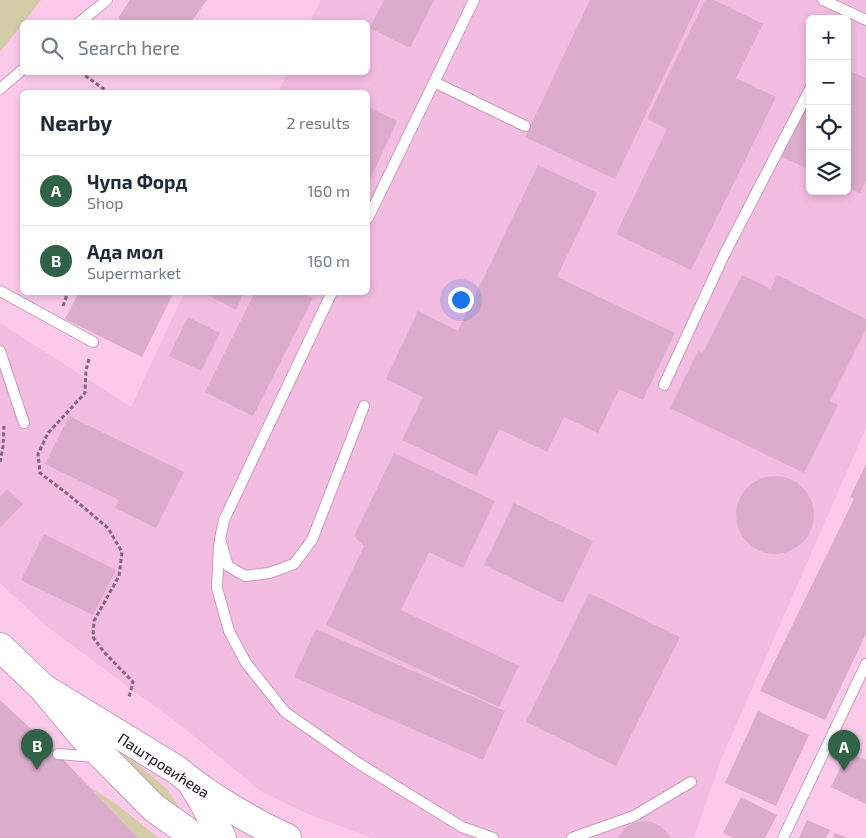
<!DOCTYPE html>
<meta charset="utf-8">
<style>
:root{--surface:#fff;--page:#f2f2f3;--text:#1f2937;--muted:#747a83;--line:#e0e1e3;--accent:#2f6247}
body{margin:0;font-family:"Exo 2",sans-serif;background:var(--page);color:var(--text)}
.controls{position:absolute;right:15px;top:15px;display:grid;overflow:hidden;border-radius:8px;box-shadow:0 2px 8px #0003}
.controls button{width:45px;height:45px;display:grid;place-items:center;padding:0;border:0;border-bottom:1px solid var(--line);background:var(--surface);color:var(--text);font:25px sans-serif}
.you{position:absolute;left:460px;top:299px;width:18px;height:18px;margin:-12px;border:4px solid #fff;border-radius:50%;background:#1a73e8;box-shadow:0 0 0 8px #1a73e833}
.badge{display:grid;place-items:center;width:32px;height:32px;border-radius:50%;background:var(--accent);color:#fff;font-size:16px;font-weight:700}
.pin{position:absolute;translate:-50% -41px;filter:drop-shadow(0 1px 2px #0008)}
.pin::after{content:'';position:absolute;top:26px;width:18px;height:15px;background:inherit;clip-path:polygon(0 0,100% 0,50% 100%)}
.list{margin:0;padding:0;list-style:none}
h2{display:flex;justify-content:space-between;align-items:center;height:65px;margin:0;padding:0 20px;font-size:21px}
h2 small{font-size:16px;font-weight:400;color:var(--muted)}
.list li{display:grid;grid-template-columns:32px 1fr auto;gap:15px;align-items:center;box-sizing:border-box;height:70px;padding:0 20px;border-top:1px solid var(--line)}
.list b{display:block;font-size:19px;white-space:nowrap}
.list p{margin:0;font-size:16px;white-space:nowrap;color:var(--muted)}
.list em{font-size:16px;font-style:normal;color:var(--muted)}
.icon{flex:none;width:28px;height:28px;fill:none;stroke:currentColor;stroke-width:2;stroke-linecap:round;stroke-linejoin:round}
.map{position:relative;flex:none;width:866px;height:838px;overflow:hidden}
.search{position:absolute;background:var(--surface);box-shadow:0 2px 8px #0003;left:20px;top:20px;width:350px;height:55px;display:flex;align-items:center;gap:12px;box-sizing:border-box;padding:0 18px;border-radius:8px;color:var(--muted);font-size:19px}
.panel{position:absolute;background:var(--surface);box-shadow:0 2px 8px #0003;left:20px;top:90px;width:350px;height:205px;border-radius:8px}
.map>svg:first-child{display:block}
.built{fill:#f3bce1;fill-rule:evenodd}
.green{fill:#d3cca6}
.building{fill:#dcaccc}
.lines{fill:none;stroke-linecap:round;stroke-linejoin:round}
.lane-casing{stroke:#c99bba;stroke-width:12}
.secondary-casing{stroke:#c99bba;stroke-width:30}
.path{stroke:#84657a;stroke-width:3;stroke-dasharray:4 2.5;stroke-linecap:butt}
.lane{stroke:#fff;stroke-width:10}
.secondary{stroke:#fff;stroke-width:28}
.labels{text-anchor:middle;dominant-baseline:central;stroke-width:4;stroke-linejoin:round;paint-order:stroke}
.street-label{font-size:15px;fill:#1b0b16;stroke:#fcfcfc}
</style>
<div class="map">
<svg width="866" height="838" viewBox="0 0 866 838">
<rect width="100%" height="100%" fill="#fbcaeb"/>
<path class="built" d="M 321,0 L 866,0 L 866,428 L 720,762 L 694,838 L 372,838 L 308,814 L 262,792 L 184,728 L 45,625 L 0,583 L 0,323 L 131,407 L 184,293 L 368,292 L 368,92 L 278,92 L 287,73 L 368,72 L 368,22 L 310,22 ZM 810,19 L 847,19 L 847,191 L 810,191 Z"/>
<path class="green" d="M 0,0 L 41,0 L 0,52 Z
M 107,739 L 167,789 L 183,813 L 157,795 L 117,759 Z
M 90,787 L 116,804 L 159,838 L 138,838 Z"/>
<path class="building" d="M 130,0 L 207,0 L 191,22 L 124,22 L 118,18 Z
M 384,0 L 434,0 L 410,48 L 370,28 Z
M 590,0 L 700,0 L 615,179 L 525,137 Z
M 705,0 L 714,0 L 763,24 L 736,78 L 776,97 L 691,270 L 616,234 L 667,129 L 647,119 Z
M 847,70 L 866,78 L 866,180 L 860,193 L 847,188 Z
M 810,93 L 810,170 L 780,156 Z
M 368,107 L 397,121 L 368,184 Z
M 538,165 L 597,193 L 557,277 L 675,333 L 643,400 L 619,389 L 598,433 L 564,417 L 547,452 L 499,429 L 477,476 L 402,440 L 423,397 L 386,379 L 418,311 L 458,331 Z
M 742,275 L 771,289 L 777,275 L 866,319 L 866,329 L 830,401 L 838,405 L 804,473 L 670,408 L 698,351 L 703,353 Z
M 79,292 L 174,292 L 142,357 L 65,319 Z
M 202,292 L 244,292 L 236,310 Z
M 255,292 L 302,292 L 313,298 L 253,416 L 205,392 Z
M 188,317 L 220,333 L 201,371 L 169,356 Z
M 69,416 L 184,472 L 156,528 L 115,508 L 119,500 L 45,464 Z
M 394,453 L 495,501 L 463,568 L 429,552 L 401,610 L 519,666 L 499,707 L 326,625 L 364,546 L 354,536 Z
M 866,464 L 866,634 L 825,720 L 760,691 L 854,499 L 850,497 Z
M736 515a39 39 0 1 1 78 0a39 39 0 1 1-78 0Z
M 7,489 L 23,504 L 0,528 L 0,496 Z
M 514,503 L 593,541 L 563,603 L 484,565 Z
M 44,534 L 116,570 L 93,615 L 21,580 Z
M 589,593 L 680,637 L 616,766 L 526,722 Z
M 316,629 L 505,711 L 483,760 L 294,677 Z
M 0,700 L 58,754 L 138,838 L 0,838 Z
M 758,711 L 809,735 L 776,806 L 725,783 Z
M 848,752 L 866,760 L 866,804 L 831,787 Z
M 741,797 L 777,815 L 765,838 L 733,838 L 723,833 Z
M 807,820 L 830,830 L 826,838 L 799,838 Z
M 643,821 L 652,822 L 660,826 L 667,832 L 671,838 L 618,838 L 626,827 L 634,823 Z
M 835,833 L 848,838 L 833,838 Z"/>
<g class="lines">
<g class="lane-casing">
<path id="lane" d="M 823,0 L 866,20
M 80,22 L 107,0
M 434,82 L 525,126
M 0,89 L 22,70
M 368,218 L 474,0
M 0,291 L 93,342
M 332,292 L 224,520 L 220,539 L 228,566 L 245,576 L 269,573 L 294,564 L 312,540 L 364,406
M 0,351 L 24,423
M 664,385 L 724,255 L 810,89
M 219,545 L 217,588 L 229,631 L 246,663 L 285,712 L 358,763 L 462,827 L 493,838
M 58,754 L 96,757
M 572,838 L 634,816 L 691,782
M 783,838 L 866,664"/>
</g>
<g class="secondary-casing">
<path id="secondary" d="M 0,647 L 43,688 L 82,735 L 154,808 L 196,838
M 43,688 L 177,770 C 206,795 252,822 287,838
M 193,785 L 204,803 L 222,838"/>
</g>
<path class="path" d="M 80,72 L 108,92
M 63,306 L 68,292
M 89,359 L 86,370 L 85,393 L 48,433 L 38,454 L 40,473 L 69,495 L 108,528 L 122,552 L 119,576 L 94,621 L 93,637 L 104,652 L 133,682 L 129,697
M 0,462 L 3,447 L 4,426"/>
<use href="#lane" class="lane"/>
<use href="#secondary" class="secondary"/>
</g>
<g class="labels">
<g class="street-label">
<text transform="translate(164 765) rotate(33)">Паштровићева</text>
</g>
</g>
</svg>
<div class="controls">
<button>+</button>
<button>−</button>
<button><svg class="icon" aria-label="locate" viewBox="0 0 24 24"><circle cx="12" cy="12" r="6"/><path d="M12 2v4M12 18v4M2 12h4M18 12h4"/></svg></button>
<button><svg class="icon" aria-label="layers" viewBox="0 0 24 24"><path d="M12 4l9 5-9 5-9-5zM3 14l9 5 9-5"/></svg></button>
</div>
<div class="you"></div>
<div class="pin badge" style="left:844px;top:771px">A</div>
<div class="pin badge" style="left:37px;top:770px">B</div>
<div class="search"><svg class="icon" aria-label="search" viewBox="0 0 24 24"><circle cx="10" cy="10" r="6"/><path d="M15 15l6 6"/></svg>Search here</div>
<section class="panel">
<h2>Nearby<small>2 results</small></h2>
<ul class="list">
<li><span class="badge">A</span><div><b>Чупа Форд</b><p>Shop</p></div><em>160 m</em></li>
<li><span class="badge">B</span><div><b>Ада мол</b><p>Supermarket</p></div><em>160 m</em></li>
</ul>
</section>
</div>
